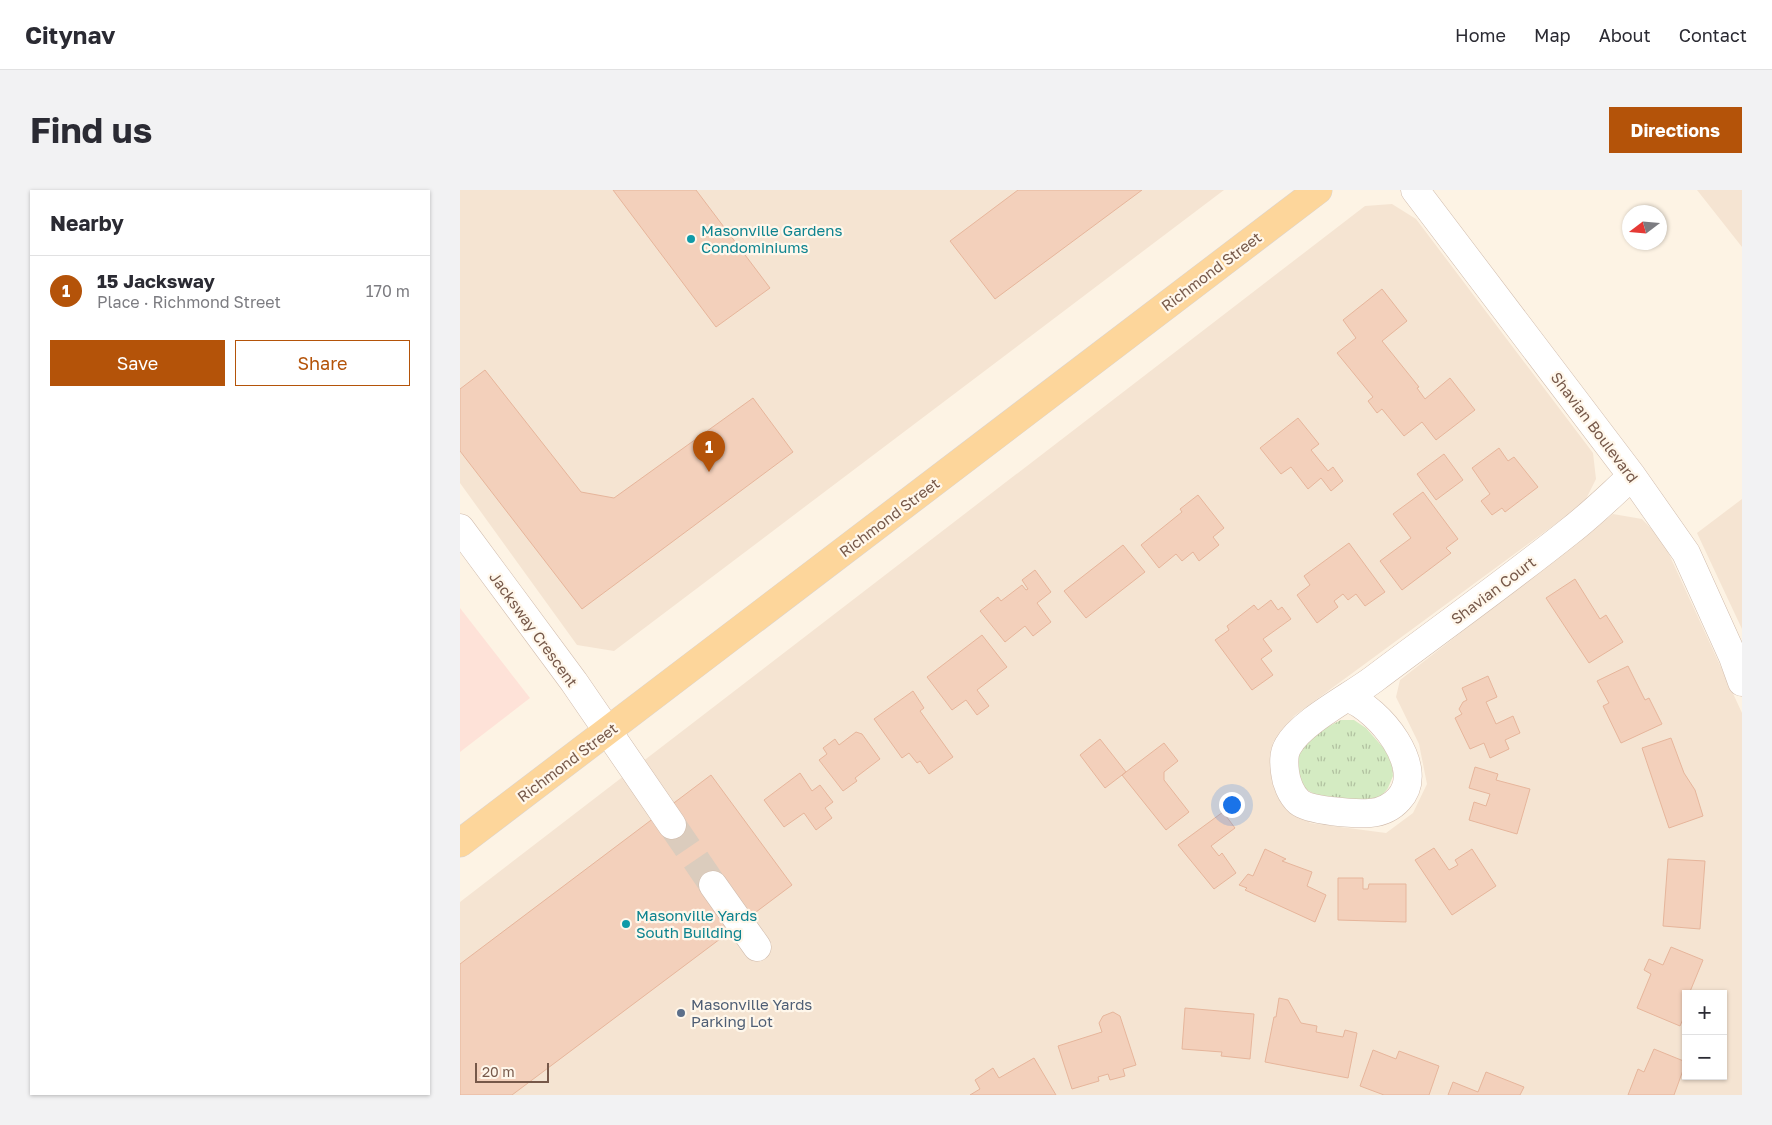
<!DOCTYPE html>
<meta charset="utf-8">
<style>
:root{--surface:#fff;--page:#f2f2f3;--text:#2b2b33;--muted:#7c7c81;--line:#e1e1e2;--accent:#b45309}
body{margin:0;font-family:"Golos Text",sans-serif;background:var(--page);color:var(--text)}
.controls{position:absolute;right:15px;bottom:15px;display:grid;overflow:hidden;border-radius:0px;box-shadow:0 1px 4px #0004}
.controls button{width:45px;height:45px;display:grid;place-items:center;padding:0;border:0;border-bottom:1px solid var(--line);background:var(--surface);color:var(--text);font:25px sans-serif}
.compass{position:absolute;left:1162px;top:15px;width:45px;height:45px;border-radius:50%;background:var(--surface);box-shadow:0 1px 4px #0004;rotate:254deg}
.scale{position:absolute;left:15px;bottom:12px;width:74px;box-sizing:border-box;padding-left:5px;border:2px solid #765849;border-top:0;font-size:14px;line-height:18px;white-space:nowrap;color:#765849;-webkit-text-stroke:4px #fff7eb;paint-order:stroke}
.you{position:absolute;left:771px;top:614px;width:18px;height:18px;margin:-12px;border:4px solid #fff;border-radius:50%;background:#1a73e8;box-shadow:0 0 0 8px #1a73e833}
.badge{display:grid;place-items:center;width:32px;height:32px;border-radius:50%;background:var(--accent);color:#fff;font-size:16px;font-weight:700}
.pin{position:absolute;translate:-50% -41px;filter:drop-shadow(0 1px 2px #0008)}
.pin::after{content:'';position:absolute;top:26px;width:18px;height:15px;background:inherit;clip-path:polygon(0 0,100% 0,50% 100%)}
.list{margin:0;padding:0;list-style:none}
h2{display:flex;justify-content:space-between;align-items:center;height:65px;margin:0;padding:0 20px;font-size:21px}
h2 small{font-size:16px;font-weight:400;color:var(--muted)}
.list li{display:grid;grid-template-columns:32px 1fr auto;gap:15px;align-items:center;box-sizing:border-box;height:70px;padding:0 20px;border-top:1px solid var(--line)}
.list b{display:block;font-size:19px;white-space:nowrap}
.list p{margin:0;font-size:16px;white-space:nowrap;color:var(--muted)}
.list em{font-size:16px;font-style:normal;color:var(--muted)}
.actions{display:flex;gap:10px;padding:15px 20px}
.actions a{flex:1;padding:11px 0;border:1px solid var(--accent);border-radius:0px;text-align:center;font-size:18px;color:var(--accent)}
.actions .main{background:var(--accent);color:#fff}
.map{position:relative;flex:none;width:1282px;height:905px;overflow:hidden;border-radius:0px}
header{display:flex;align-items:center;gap:30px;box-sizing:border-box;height:70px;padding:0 25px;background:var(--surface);border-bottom:1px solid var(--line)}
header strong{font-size:24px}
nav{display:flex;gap:28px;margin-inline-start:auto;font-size:18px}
.intro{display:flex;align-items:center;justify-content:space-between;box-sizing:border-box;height:120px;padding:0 30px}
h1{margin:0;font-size:35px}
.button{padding:12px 22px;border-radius:0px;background:var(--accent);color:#fff;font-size:18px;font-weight:700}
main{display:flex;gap:30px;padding:0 30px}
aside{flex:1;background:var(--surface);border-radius:0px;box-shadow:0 1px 4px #0004}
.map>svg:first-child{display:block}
.residential{fill:#f5e4d2;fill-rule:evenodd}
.commercial{fill:#fee2d8}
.grass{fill:url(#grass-tufts)}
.building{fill:#f3d0bb;stroke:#e6b59b}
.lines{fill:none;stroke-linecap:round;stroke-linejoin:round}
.minor-tunnel{stroke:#dbccbd;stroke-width:28;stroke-dasharray:28 14;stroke-linecap:butt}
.minor-casing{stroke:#d1bcad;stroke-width:29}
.major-casing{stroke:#dbd4d0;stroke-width:29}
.minor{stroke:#fff;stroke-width:28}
.major{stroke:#fdd69b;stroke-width:28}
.culture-dot{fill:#0f9aa8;stroke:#fff7eb;stroke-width:2}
.service-dot{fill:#5c6f8a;stroke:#fff7eb;stroke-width:2}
.labels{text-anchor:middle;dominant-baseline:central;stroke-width:4.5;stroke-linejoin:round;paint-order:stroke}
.culture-label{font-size:15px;fill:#0d838f;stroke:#fff7eb;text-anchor:start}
.street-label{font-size:15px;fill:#765849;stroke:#fff7eb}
.service-label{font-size:15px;fill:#4e5e75;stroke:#fff7eb;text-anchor:start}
</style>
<header>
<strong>Citynav</strong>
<nav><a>Home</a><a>Map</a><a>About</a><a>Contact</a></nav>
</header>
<div class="intro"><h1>Find us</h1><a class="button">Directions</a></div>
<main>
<aside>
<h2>Nearby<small></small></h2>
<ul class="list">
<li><span class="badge">1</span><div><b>15 Jacksway</b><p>Place · Richmond Street</p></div><em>170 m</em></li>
</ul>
<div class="actions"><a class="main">Save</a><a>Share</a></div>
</aside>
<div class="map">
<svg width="1282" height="905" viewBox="0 0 1282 905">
<defs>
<pattern id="grass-tufts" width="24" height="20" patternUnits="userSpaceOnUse" patternTransform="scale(1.25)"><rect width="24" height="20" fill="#d4ebc2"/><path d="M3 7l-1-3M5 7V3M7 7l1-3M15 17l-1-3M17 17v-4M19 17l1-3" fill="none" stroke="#b1c1a0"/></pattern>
</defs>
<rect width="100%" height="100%" fill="#fdf3e4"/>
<path class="residential" d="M 0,0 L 764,0 L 154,461 L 117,455 L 0,293 Z
M 1237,0 L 1282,0 L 1282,57 Z
M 932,14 L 956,29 L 1133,263 L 1136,289 L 1124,313 L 834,526 L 813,552 L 810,577 L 822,606 L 850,633 L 926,643 L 953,623 L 967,594 L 959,554 L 936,507 L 940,490 L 1153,324 L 1182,329 L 1203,351 L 1282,523 L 1282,905 L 0,905 L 0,712 L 905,16 ZM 1226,804 L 1263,804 L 1263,886 L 1226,886 Z
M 1282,309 L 1282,439 L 1237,343 Z"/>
<path class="commercial" d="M 0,418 L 70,508 L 0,562 Z"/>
<path class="grass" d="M 881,530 L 894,530 L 906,538 L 927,562 L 932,575 L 933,586 L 928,598 L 920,608 L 908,611 L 856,605 L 844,598 L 837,590 C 837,582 835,572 837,565 C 843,547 866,538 881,530 Z"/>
<path class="building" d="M 153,0 L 236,0 L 310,98 L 256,137 Z
M 558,0 L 682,0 L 535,109 L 490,51 Z
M 922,99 L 947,131 L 922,151 L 959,197 L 957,198 L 965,209 L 990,188 L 1015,220 L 976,250 L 962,232 L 944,246 L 922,219 L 917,223 L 908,211 L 913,207 L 877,163 L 896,148 L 883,130 Z
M 25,180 L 121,302 L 154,308 L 293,208 L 333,262 L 122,419 L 0,261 L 0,199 Z
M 838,228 L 859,254 L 851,260 L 868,281 L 873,277 L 883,291 L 871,301 L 861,288 L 848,299 L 831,277 L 821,284 L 800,258 Z
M 1039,258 L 1048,271 L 1054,267 L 1078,297 L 1045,322 L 1042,318 L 1032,325 L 1021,311 L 1030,304 L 1012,278 Z
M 984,264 L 1003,290 L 976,310 L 957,284 Z
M 963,302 L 998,349 L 986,358 L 991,363 L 942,400 L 920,371 L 951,348 L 933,324 Z
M 738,305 L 764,338 L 753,347 L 759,355 L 739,371 L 733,362 L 722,371 L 716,364 L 699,378 L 681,355 L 722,322 L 720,319 Z
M 889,353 L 925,402 L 905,416 L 896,404 L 888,410 L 883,404 L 874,411 L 878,417 L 857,433 L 837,405 L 850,395 L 844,386 Z
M 663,355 L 685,382 L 626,428 L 604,401 Z
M 575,380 L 591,402 L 577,413 L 591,432 L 573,446 L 565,436 L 545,452 L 520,421 L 538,407 L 541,411 L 562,395 L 566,400 L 568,399 L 562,390 Z
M 1115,389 L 1140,429 L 1146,425 L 1163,452 L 1129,473 L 1086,408 Z
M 811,410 L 818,420 L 822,417 L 831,429 L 803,449 L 812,461 L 801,469 L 813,485 L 792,500 L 755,450 L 769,440 L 767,436 L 794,415 L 798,420 Z
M 522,445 L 547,477 L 517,500 L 529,516 L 517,525 L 506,510 L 492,520 L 467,487 Z
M 1168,476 L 1185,510 L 1189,508 L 1202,534 L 1161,553 L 1143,516 L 1149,513 L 1137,491 Z
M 1028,486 L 1037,507 L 1026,512 L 1036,534 L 1053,526 L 1060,543 L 1045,550 L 1049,559 L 1030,568 L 1024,553 L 1010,559 L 995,528 L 1002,524 L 999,519 L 1003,512 L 1007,510 L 1002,498 Z
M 453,501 L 464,518 L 460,521 L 493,567 L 469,584 L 460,571 L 457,573 L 449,563 L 442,568 L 414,529 Z
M 396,542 L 402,544 L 420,569 L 395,588 L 397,591 L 383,601 L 359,570 L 367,564 L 363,558 L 375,549 L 379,555 Z
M 1211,548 L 1224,583 L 1235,600 L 1243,626 L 1209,638 L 1182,558 Z
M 640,549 L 666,582 L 645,598 L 620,565 Z
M 704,553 L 718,571 L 704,582 L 704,590 L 729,622 L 706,640 L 662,585 Z
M 1015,577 L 1038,584 L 1036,590 L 1070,599 L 1057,644 L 1009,630 L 1014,612 L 1026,616 L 1030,604 L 1009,598 Z
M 340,583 L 352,601 L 360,595 L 373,612 L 365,618 L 372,628 L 356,640 L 344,623 L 324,637 L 304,610 Z
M 251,585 L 332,695 L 52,905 L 0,905 L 0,774 Z
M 763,622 L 775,638 L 751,656 L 759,666 L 762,663 L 776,683 L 754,699 L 718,655 Z
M 974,658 L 989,680 L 998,675 L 995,670 L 1012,659 L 1036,696 L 992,725 L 955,670 Z
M 805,659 L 826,669 L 822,671 L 852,682 L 847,696 L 866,705 L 855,732 L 785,700 L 787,698 L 779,695 L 788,684 L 793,686 Z
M 1208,669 L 1245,671 L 1240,739 L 1203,736 Z
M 878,688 L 903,688 L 903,699 L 908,699 L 909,694 L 946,694 L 946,732 L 878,730 Z
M 1211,757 L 1243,770 L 1229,804 L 1226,804 L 1226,822 L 1220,836 L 1177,818 L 1191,784 L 1184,780 L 1189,769 L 1203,775 Z
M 819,808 L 828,810 L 841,833 L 857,836 L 856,842 L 883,847 L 885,840 L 897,843 L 888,888 L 805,872 L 814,827 L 816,827 Z
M 725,818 L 794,824 L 790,869 L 761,866 L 762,862 L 722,859 Z
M 653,822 L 660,826 L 676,875 L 663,879 L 665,886 L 650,890 L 648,884 L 638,887 L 639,891 L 612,899 L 598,856 L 642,842 L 639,833 L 643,826 Z
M 1194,859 L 1226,872 L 1214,905 L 1168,905 L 1178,879 L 1184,882 Z
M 913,860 L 936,869 L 939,861 L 979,876 L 969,905 L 924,905 L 900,896 Z
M 574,868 L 596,905 L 510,905 L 520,899 L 515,890 L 533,878 L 539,888 Z
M 1026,882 L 1064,897 L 1060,905 L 988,905 L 993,892 L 1018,902 Z"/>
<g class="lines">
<path class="minor-tunnel" d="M 212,635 L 253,695"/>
<g class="minor-casing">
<path id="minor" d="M 955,0 L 1172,286 L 1226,363 L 1273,467 L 1282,492
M 0,338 L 114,492 L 212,635
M 888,508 C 918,518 968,578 939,609 C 931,618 922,622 910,623 C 895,624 850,621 839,612 C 831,605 826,592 825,582 C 824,574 823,564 828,556 C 841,532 890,507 914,489 C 979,440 1046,392 1110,341 C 1132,324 1152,304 1172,286
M 253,695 L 297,757"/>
</g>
<g class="major-casing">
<path id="major" d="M 0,653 L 858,0"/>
</g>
<use href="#minor" class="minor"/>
<use href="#major" class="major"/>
</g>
<g class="culture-dot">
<circle cx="231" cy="49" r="5"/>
<circle cx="166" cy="734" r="5"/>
</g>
<circle class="service-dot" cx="221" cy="823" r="5"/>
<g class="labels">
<g class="culture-label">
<text x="241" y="40">Masonville Gardens<tspan x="241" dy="17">Condominiums</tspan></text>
<text x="176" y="725">Masonville Yards<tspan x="176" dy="17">South Building</tspan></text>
</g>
<g class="street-label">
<text transform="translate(751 81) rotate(-37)">Richmond Street</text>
<text transform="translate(1135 237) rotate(53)">Shavian Boulevard</text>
<text transform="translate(429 327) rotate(-37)">Richmond Street</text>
<text transform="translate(1033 400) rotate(-37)">Shavian Court</text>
<text transform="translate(74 439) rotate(54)">Jacksway Crescent</text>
<text transform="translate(107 572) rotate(-37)">Richmond Street</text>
</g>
<g class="service-label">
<text x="231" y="814">Masonville Yards<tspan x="231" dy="17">Parking Lot</tspan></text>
</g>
</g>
</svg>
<div class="controls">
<button>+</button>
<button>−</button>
</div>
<svg class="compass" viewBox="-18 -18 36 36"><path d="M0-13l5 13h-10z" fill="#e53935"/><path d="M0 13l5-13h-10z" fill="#7c7c81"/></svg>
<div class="scale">20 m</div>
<div class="you"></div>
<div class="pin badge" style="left:249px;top:282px">1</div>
</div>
</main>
